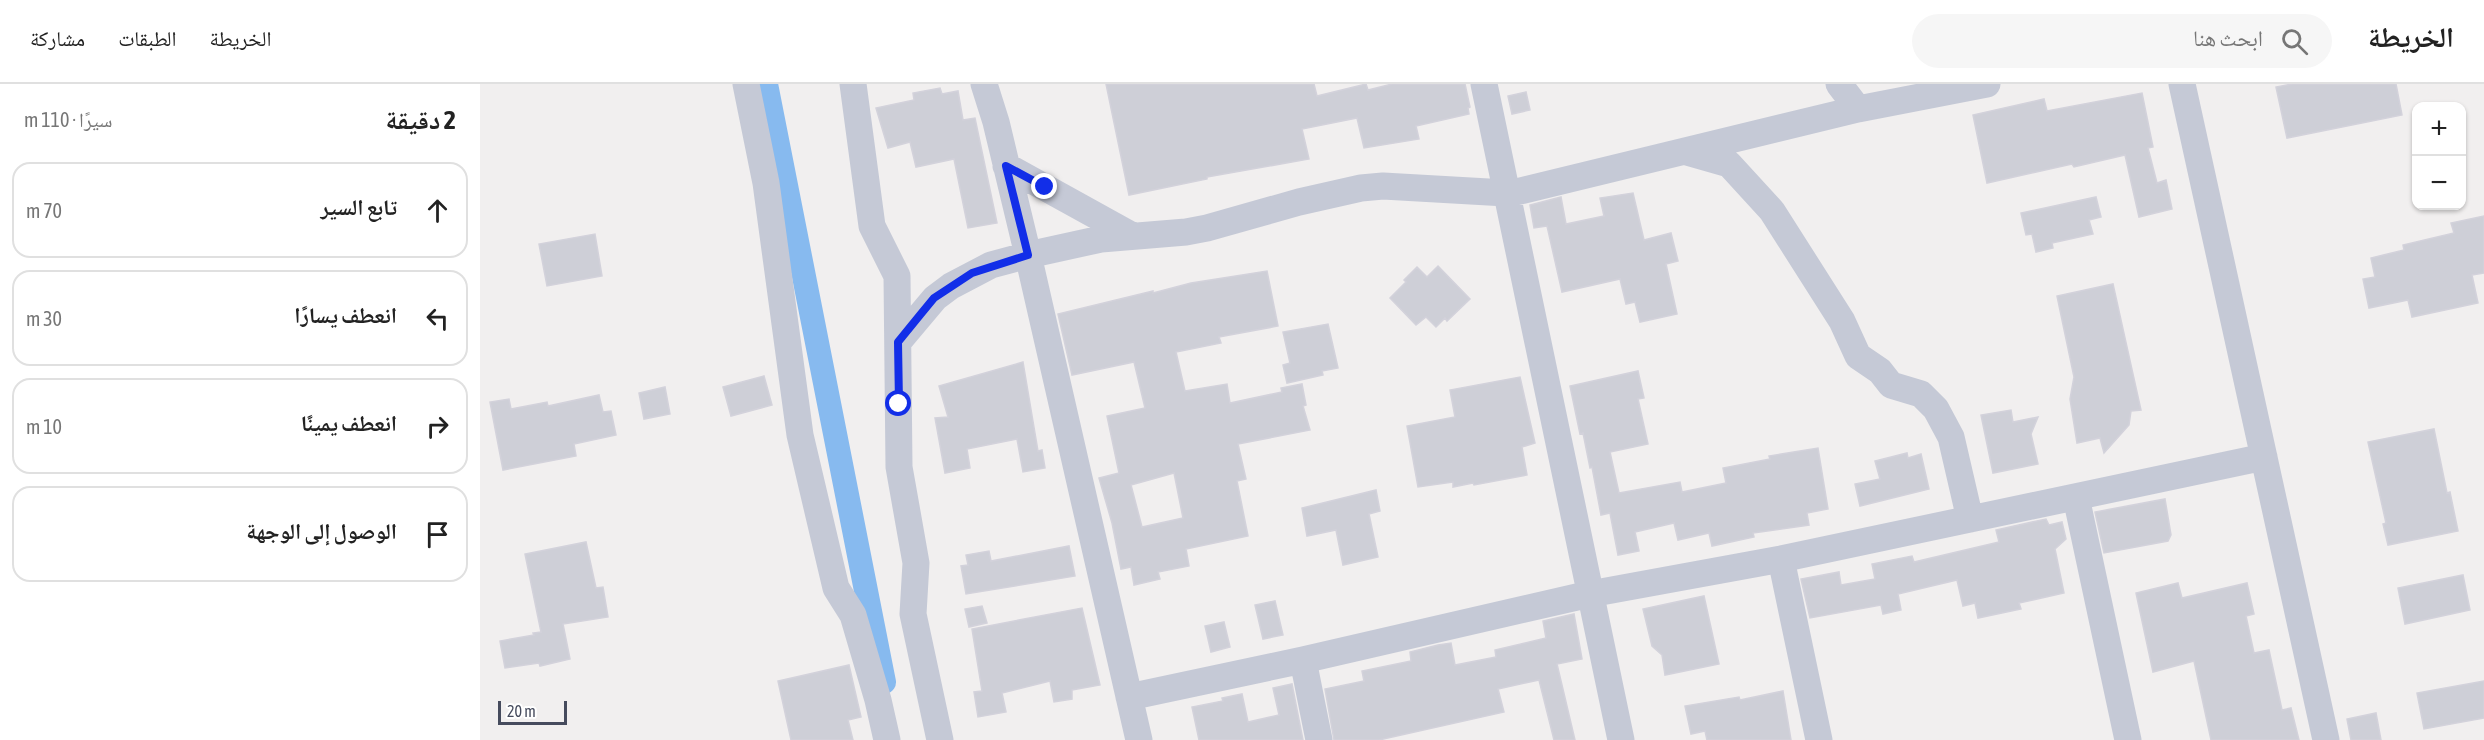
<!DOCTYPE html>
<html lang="ar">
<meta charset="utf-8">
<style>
:root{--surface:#fff;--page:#f6f6f6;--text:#222;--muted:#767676;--line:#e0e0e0}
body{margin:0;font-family:"Asap Condensed","Noto Naskh Arabic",sans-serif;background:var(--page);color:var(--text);direction:rtl}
.controls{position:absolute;right:18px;top:18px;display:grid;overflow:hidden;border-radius:12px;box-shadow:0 2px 4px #0004}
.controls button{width:54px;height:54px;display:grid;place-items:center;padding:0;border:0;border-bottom:2px solid var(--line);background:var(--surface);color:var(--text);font:30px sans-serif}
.scale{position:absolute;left:18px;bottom:15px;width:69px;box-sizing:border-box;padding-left:6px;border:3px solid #464b5d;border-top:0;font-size:16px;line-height:21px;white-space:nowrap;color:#464b5d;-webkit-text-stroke:4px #fff;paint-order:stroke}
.stop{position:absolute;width:18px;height:18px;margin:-14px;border:4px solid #122ee8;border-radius:50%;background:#fff}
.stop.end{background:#122ee8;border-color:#fff;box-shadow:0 2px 6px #0008}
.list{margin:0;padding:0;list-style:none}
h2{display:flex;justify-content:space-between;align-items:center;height:78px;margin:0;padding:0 24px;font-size:26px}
h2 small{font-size:20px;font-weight:400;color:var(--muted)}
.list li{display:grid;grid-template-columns:39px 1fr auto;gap:18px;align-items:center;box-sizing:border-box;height:96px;margin:0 12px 12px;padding:0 12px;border:2px solid var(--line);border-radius:18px}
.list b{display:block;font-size:22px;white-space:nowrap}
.list em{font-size:20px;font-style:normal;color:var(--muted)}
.icon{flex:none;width:33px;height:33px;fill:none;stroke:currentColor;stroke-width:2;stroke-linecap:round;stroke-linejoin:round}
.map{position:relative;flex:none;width:2004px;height:656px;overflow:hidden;direction:ltr}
header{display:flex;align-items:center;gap:36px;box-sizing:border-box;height:84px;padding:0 30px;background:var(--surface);border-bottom:2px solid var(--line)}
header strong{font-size:28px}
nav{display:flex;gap:33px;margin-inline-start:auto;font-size:21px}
.search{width:420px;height:54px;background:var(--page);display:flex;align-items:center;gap:15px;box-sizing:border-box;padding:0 21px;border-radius:33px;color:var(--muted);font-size:22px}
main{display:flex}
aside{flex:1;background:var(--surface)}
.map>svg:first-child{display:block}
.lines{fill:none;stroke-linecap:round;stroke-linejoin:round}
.canal{stroke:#87baef;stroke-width:24}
.building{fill:#cecfd7;stroke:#d3d2db;stroke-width:1.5;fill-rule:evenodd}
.minor{stroke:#c5c9d6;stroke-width:27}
.route{stroke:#122ee8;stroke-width:8}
</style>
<header>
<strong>الخريطة</strong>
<div class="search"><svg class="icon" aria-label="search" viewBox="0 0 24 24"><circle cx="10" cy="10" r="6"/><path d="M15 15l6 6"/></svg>ابحث هنا</div>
<nav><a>الخريطة</a><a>الطبقات</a><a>مشاركة</a></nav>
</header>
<main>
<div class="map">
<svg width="2004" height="656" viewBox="0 0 2004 656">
<rect width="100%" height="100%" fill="#f1efef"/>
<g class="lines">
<path class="canal" d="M 286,0 L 404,598"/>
</g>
<path class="building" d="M 626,0 L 834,0 L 837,12 L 886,0 L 888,6 L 912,0 L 985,0 L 990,23 L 988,24 L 989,30 L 936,42 L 939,55 L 884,64 L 877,34 L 822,45 L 829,75 L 727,93 L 727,95 L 649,111 Z
M 1812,0 L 1916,0 L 1922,31 L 1807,54 L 1796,3 Z
M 460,4 L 462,10 L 478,7 L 483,36 L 495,34 L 517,139 L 488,144 L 474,75 L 436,83 L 430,58 L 408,64 L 396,24 L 434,16 L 433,9 Z
M 1046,8 L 1050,26 L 1032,30 L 1028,12 Z
M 1662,9 L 1673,63 L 1668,64 L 1677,99 L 1686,96 L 1692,125 L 1659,133 L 1645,71 L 1594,83 L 1592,80 L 1507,99 L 1493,31 L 1564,15 L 1567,27 Z
M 1153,109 L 1164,156 L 1191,149 L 1198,177 L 1186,180 L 1197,230 L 1160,238 L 1155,218 L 1146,220 L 1140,195 L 1082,208 L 1067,142 L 1054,144 L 1050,121 L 1081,113 L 1086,140 L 1124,132 L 1120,114 Z
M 1616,113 L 1621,133 L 1609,136 L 1613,150 L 1572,159 L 1573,164 L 1556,168 L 1552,150 L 1546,151 L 1541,129 Z
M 2004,132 L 2004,189 L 1992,191 L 1998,219 L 1932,233 L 1928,216 L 1889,224 L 1883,195 L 1895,193 L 1891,174 L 1924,166 L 1923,161 L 1974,149 L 1971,139 Z
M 115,150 L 122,192 L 67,202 L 59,160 Z
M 958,182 L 990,215 L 967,237 L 965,234 L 956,243 L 946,233 L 936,241 L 910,214 L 926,198 L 924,196 L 937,183 L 947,193 Z
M 787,187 L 798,242 L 739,253 L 741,259 L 696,268 L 705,307 L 747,300 L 750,319 L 802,308 L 801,304 L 822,300 L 826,321 L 823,322 L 830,346 L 758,360 L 766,395 L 757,397 L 768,452 L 706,465 L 709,482 L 678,488 L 680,495 L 654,501 L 651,483 L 641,485 L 632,439 L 619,394 L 639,389 L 627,332 L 665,324 L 654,278 L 592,291 L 578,230 L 673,207 L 673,209 L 711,199 ZM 694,389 L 703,434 L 662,443 L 651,401 Z
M 1633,200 L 1661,326 L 1651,327 L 1649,341 L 1624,369 L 1620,354 L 1597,359 L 1590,315 L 1594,293 L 1577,212 Z
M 848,240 L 858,284 L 842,287 L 843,291 L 807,299 L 803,281 L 810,279 L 803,248 Z
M 543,278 L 558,367 L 562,366 L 565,384 L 543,388 L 537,355 L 487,365 L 490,384 L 465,389 L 455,334 L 468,333 L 459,302 Z
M 1158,287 L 1164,314 L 1158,315 L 1168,360 L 1130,368 L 1139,409 L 1200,398 L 1202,408 L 1246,399 L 1243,384 L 1290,375 L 1289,372 L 1338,364 L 1348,425 L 1327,429 L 1329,441 L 1273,449 L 1274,453 L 1232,462 L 1229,449 L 1198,456 L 1194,439 L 1155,448 L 1159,467 L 1138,471 L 1130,429 L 1121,431 L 1112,383 L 1110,384 L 1103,349 L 1100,350 L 1090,302 Z
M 284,292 L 292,321 L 251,332 L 243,303 Z
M 1040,293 L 1055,359 L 1042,363 L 1047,391 L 994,401 L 993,399 L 973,403 L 973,398 L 938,403 L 927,342 L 975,333 L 970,306 Z
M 185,303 L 190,330 L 164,335 L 159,309 Z
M 119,311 L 123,328 L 131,327 L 136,351 L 94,360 L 96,372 L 23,386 L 10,318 L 29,315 L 31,325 L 67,318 L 68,322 Z
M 1531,326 L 1533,338 L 1558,333 L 1551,350 L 1558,380 L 1513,389 L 1501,331 Z
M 1954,345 L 1967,409 L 1970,408 L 1978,447 L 1908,461 L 1903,440 L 1906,439 L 1888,358 Z
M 1427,369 L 1428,374 L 1441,370 L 1449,405 L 1380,422 L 1375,400 L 1400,395 L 1395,377 Z
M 896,406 L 900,427 L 889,430 L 898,473 L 863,481 L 856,446 L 827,452 L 822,424 Z
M 1685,415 L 1691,451 L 1688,457 L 1624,469 L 1615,428 Z
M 1566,435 L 1569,441 L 1582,438 L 1586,455 L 1575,465 L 1584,509 L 1539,519 L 1541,525 L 1498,534 L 1495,519 L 1483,522 L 1477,496 L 1418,510 L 1421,526 L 1403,530 L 1401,521 L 1330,534 L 1321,495 L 1359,488 L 1361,501 L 1395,495 L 1392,480 L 1432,472 L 1434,478 L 1519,458 L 1516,446 Z
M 106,458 L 116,504 L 123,503 L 128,533 L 83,540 L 90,575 L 60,582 L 59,579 L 25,584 L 20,557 L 54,551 L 53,549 L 61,548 L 45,470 Z
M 589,462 L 595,492 L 486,510 L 481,482 L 488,481 L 486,471 L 509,467 L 511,477 Z
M 1983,491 L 1990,526 L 1925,540 L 1918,504 Z
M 1698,499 L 1702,514 L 1767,499 L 1774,530 L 1766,532 L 1774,569 L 1789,566 L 1802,626 L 1811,624 L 1819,656 L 1731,656 L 1714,577 L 1673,588 L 1656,509 Z
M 1224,512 L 1239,580 L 1185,591 L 1182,571 L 1172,562 L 1163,525 Z
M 795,517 L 803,551 L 783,555 L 775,521 Z
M 502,522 L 507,539 L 489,543 L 485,525 Z
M 602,524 L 620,601 L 592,606 L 592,615 L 574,618 L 570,597 L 522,609 L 526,628 L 498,633 L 494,608 L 502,607 L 492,545 Z
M 1094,530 L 1102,575 L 1077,580 L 1095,656 L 1074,656 L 1059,596 L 1018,605 L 1024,628 L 899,656 L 854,656 L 845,605 L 884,597 L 882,587 L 931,577 L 930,568 L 958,561 L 971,559 L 975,581 L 1016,573 L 1015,566 L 1066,554 L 1063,537 Z
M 744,538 L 750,563 L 731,568 L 725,542 Z
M 369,581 L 381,633 L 368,636 L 373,656 L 311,656 L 298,597 Z
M 2004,597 L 2004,634 L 1944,645 L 1937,609 Z
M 812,600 L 823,656 L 719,656 L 712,623 L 743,617 L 742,614 L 762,610 L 768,638 L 799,631 L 793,604 Z
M 1303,607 L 1311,656 L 1227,656 L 1225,647 L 1211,650 L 1205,622 L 1259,613 L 1260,616 Z
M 1896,629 L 1901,656 L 1871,656 L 1867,635 Z"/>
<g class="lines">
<path class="minor" d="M 266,0 L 286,99 L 320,351 L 356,504 L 373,531 L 398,616 L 407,656
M 373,0 L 392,142 L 417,192 L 419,383 L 436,479 L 433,530 L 460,656
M 504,0 L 516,38 L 548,171 L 659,656
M 1004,0 L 1141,656
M 1359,0 L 1378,25
M 1702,0 L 1846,656
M 1207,68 L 1249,80 L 1292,127 L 1362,237 L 1378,272 L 1400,287 L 1411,301 L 1441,310 L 1456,325 L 1471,353 L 1490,435
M 526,82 L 651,151
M 418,258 L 455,214 L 471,202 L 511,181 L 548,171 L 621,155 L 706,148 L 727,144 L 819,118 L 881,104 L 903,102 L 1026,109 L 1036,108 L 1378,25 L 1507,0
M 1596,413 L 1648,656
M 1301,475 L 1339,656
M 823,576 L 839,656
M 649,613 L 823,576 L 1110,510 L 1301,475 L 1784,373"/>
</g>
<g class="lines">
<path class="route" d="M 419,320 L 418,258 L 440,231 L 454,214 L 492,189 L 548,171 L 526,82 L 565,103"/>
</g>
</svg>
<div class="controls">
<button>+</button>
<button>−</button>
</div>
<div class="scale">20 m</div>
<div class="stop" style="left:419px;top:320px"></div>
<div class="stop end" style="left:565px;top:103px"></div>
</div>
<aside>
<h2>2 دقيقة<small>سيرًا · 110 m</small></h2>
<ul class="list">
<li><svg class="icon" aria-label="ahead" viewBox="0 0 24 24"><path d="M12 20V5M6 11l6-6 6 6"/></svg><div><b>تابع السير</b></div><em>70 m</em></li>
<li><svg class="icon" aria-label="left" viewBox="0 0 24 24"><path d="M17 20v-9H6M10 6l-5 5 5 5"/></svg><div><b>انعطف يسارًا</b></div><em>30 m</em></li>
<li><svg class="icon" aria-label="right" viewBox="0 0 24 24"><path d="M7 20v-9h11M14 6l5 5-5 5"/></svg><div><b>انعطف يمينًا</b></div><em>10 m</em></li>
<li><svg class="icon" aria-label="arrive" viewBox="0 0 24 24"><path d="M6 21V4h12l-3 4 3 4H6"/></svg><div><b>الوصول إلى الوجهة</b></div></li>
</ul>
</aside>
</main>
